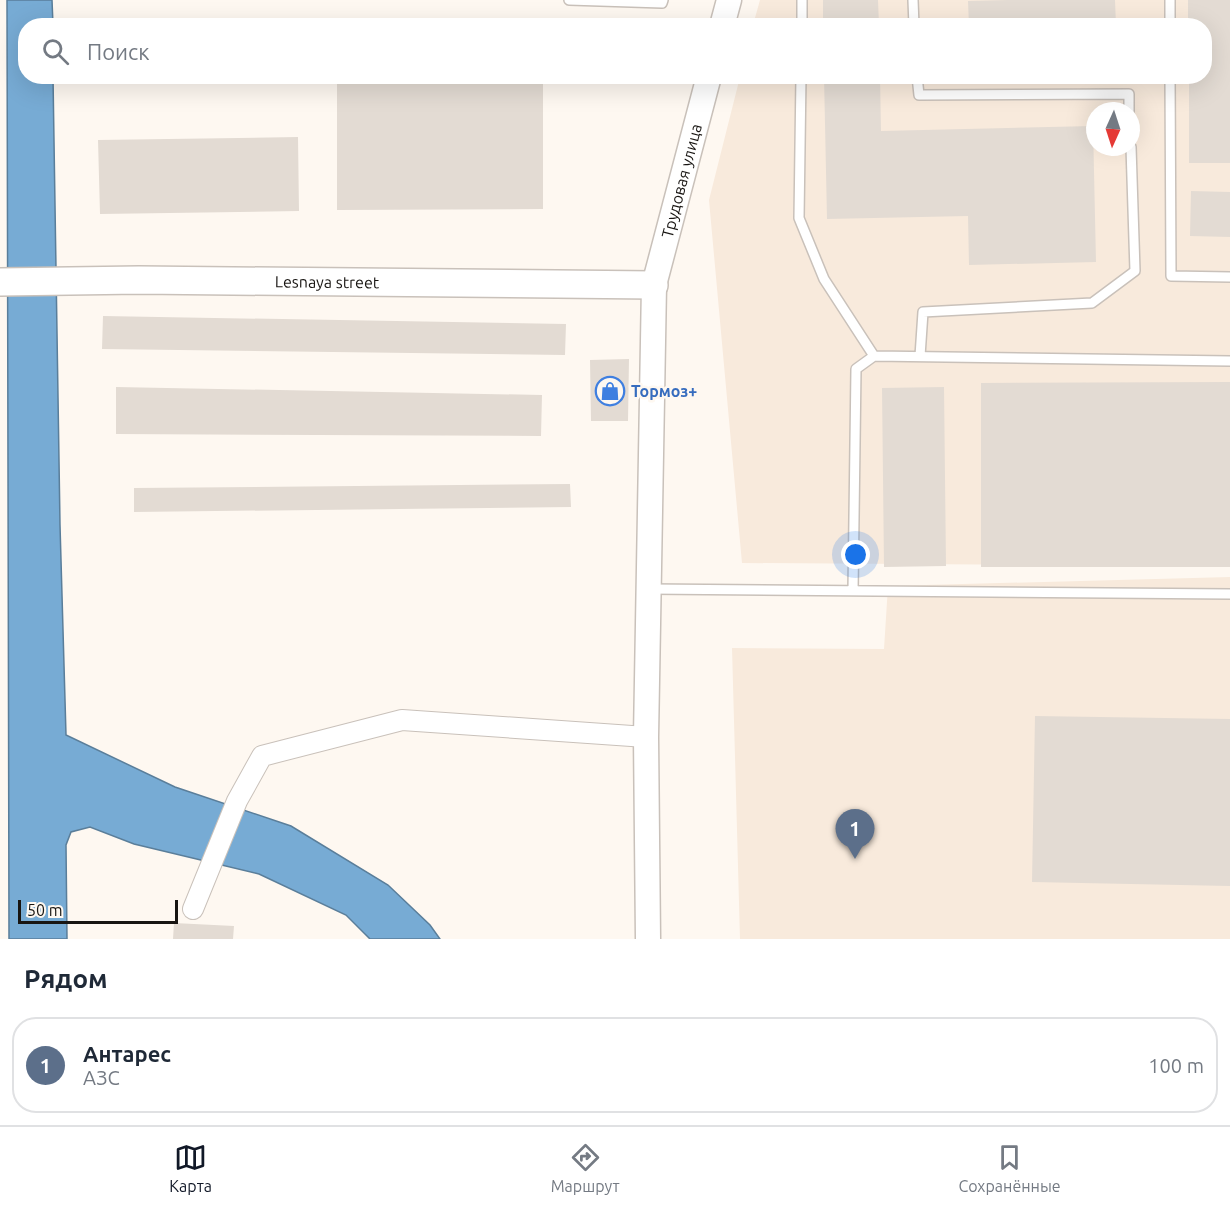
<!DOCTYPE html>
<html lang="ru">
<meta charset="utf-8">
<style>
:root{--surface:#fff;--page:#f2f2f3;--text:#1f2937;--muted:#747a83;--line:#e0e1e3;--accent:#111827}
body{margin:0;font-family:Ubuntu,sans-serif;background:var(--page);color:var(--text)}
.compass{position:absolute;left:1086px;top:102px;width:54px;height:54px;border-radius:50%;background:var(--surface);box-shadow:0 6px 24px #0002;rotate:183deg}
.scale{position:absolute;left:18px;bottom:15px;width:160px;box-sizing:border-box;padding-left:6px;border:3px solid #181512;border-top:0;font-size:16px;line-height:21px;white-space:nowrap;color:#181512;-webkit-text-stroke:4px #fef8f1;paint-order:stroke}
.you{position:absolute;left:856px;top:555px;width:21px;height:21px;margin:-15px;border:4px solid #fff;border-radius:50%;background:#1a73e8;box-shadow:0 0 0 9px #1a73e833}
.badge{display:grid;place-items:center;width:39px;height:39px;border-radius:50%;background:var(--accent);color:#fff;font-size:20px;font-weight:700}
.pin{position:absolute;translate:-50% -50px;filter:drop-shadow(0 2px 3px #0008)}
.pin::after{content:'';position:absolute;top:32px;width:21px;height:18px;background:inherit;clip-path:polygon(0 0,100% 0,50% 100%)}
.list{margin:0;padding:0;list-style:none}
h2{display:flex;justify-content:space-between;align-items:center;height:78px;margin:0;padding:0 24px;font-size:26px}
h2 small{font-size:20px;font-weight:400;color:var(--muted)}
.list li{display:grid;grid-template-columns:39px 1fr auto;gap:18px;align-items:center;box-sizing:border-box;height:96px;margin:0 12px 12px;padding:0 12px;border:2px solid var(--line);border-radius:24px}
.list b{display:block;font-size:22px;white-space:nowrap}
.list p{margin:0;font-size:20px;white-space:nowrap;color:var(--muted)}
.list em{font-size:20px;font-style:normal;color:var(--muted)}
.icon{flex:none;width:33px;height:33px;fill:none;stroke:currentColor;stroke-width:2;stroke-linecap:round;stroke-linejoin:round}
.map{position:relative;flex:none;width:1230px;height:939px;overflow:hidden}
.search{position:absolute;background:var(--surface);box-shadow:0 6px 24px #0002;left:18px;right:18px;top:18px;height:66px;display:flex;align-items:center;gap:15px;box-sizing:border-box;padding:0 21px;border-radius:24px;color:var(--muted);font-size:22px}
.sheet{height:186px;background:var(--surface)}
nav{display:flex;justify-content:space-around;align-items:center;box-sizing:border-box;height:84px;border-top:2px solid var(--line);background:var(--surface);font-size:16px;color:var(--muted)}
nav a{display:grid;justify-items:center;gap:3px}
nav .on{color:var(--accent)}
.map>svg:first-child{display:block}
.built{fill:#f8eadc;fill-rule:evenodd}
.water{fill:#77abd4;stroke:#5a7e9a;stroke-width:1.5}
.building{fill:#e3dbd3}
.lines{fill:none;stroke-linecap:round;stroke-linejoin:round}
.service-casing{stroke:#c9c1ba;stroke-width:12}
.minor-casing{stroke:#c9c1ba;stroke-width:22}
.tertiary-casing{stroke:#c9c1ba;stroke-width:27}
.secondary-casing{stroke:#c9c1ba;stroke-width:30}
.service{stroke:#fff;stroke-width:9}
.minor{stroke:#fff;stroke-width:20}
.tertiary{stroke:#fff;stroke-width:24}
.secondary{stroke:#fff;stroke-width:27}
.labels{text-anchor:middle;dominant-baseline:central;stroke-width:5;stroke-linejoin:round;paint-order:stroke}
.street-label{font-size:16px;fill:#181512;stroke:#fef8f1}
.shop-label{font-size:16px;font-weight:bold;fill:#366cbe;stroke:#fef8f1;text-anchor:start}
</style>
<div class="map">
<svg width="1230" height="939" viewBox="0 0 1230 939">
<rect width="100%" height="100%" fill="#fef8f1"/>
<path class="built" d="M 760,0 L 1230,0 L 1230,566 L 742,563 L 709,200 L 740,77 L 1204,76 L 1204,26 L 753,25 ZM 1095,111 L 1131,111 L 1131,147 L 1095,147 Z
M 1230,577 L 1230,939 L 740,939 L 732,648 L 884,649 L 888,586 Z"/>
<path class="water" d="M 7,0 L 52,0 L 53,25 L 26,26 L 26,76 L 53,77 L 60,525 L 66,735 L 175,787 L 291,826 L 388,885 L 430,925 L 440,939 L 370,939 L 346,915 L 259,874 L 134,844 L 90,827 L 71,832 L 66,845 L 67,939 L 9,939 Z"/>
<path class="building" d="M 823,0 L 878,0 L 879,26 L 823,26 Z
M 1007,0 L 1115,0 L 1116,26 L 969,26 L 968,1 Z
M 1188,0 L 1230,0 L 1230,163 L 1189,163 L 1189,76 L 1204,76 L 1204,26 L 1188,26 Z
M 337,76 L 543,76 L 543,209 L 337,210 Z
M 824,76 L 880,76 L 881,131 L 1093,126 L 1096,262 L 969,265 L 968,216 L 827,219 Z
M 298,137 L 299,211 L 100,214 L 98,140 Z
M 1191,191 L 1230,192 L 1230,237 L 1190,236 Z
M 103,316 L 566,324 L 565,355 L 102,349 Z
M 629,359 L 628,421 L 591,421 L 590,360 Z
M 1230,382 L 1230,567 L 981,567 L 981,383 Z
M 116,387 L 542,395 L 541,436 L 116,434 Z
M 944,387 L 946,566 L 884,567 L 882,388 Z
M 570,484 L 571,507 L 134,512 L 134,488 Z
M 1035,716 L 1230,719 L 1230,886 L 1032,882 Z
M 174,923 L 234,926 L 233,939 L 173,939 Z"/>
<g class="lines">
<g class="service-casing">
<path id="service" d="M 569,0 L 662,3 L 663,0
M 913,0 L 914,26
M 1170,0 L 1170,26
M 802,26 L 802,0
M 801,76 L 799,218 L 824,279 L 874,356
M 917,76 L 919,95 L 1129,94 L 1129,111
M 1170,76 L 1171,276 L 1230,277
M 920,356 L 923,312 L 1092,303 L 1135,271 L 1131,147
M 649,589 L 1230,594
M 853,591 L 856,369 L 874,356 L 1230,361"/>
</g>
<g class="minor-casing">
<path id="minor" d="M 193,909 L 237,801 L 262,756 L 402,720 L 646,737"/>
</g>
<g class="tertiary-casing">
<g id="tertiary">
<path d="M 722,26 L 729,0"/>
<path id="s1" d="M 648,939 L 646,737 L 654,285 L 709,76"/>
</g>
</g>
<g class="secondary-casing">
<g id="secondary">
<path id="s2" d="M 0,282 L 139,280 L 654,285"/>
</g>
</g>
<use href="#service" class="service"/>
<use href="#minor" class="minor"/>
<use href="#tertiary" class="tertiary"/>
<use href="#secondary" class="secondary"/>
</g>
<defs>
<g id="shop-ring" transform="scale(1.5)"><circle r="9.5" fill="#fef8f1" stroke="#3f7fe0" stroke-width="1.5"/><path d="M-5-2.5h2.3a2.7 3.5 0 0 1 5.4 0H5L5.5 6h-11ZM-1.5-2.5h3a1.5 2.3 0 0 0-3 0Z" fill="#3f7fe0"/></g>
</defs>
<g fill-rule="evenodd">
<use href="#shop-ring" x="610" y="391"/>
</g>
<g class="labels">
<g class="street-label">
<text stroke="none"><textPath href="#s1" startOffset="762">Трудовая улица</textPath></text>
<text stroke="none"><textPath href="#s2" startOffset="327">Lesnaya street</textPath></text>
</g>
<g class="shop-label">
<text x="631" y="391">Тормоз+</text>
</g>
</g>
</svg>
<svg class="compass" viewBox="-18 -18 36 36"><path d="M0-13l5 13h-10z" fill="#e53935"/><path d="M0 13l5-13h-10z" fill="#747a83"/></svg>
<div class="scale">50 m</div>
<div class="you"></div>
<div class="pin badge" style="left:855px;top:859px;background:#5c6f8a">1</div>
<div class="search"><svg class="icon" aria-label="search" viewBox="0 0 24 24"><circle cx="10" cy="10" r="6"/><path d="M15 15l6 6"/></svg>Поиск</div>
</div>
<section class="sheet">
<h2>Рядом<small></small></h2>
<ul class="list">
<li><span class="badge" style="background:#5c6f8a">1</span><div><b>Антарес</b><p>АЗС</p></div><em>100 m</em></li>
</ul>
</section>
<nav>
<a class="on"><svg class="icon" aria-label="map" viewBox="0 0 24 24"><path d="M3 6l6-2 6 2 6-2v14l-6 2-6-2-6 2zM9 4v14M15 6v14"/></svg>Карта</a>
<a><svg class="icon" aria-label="directions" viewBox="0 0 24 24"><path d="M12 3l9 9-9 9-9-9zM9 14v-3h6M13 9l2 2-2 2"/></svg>Маршрут</a>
<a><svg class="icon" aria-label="saved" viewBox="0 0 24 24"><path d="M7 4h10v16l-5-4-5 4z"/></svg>Сохранённые</a>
</nav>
